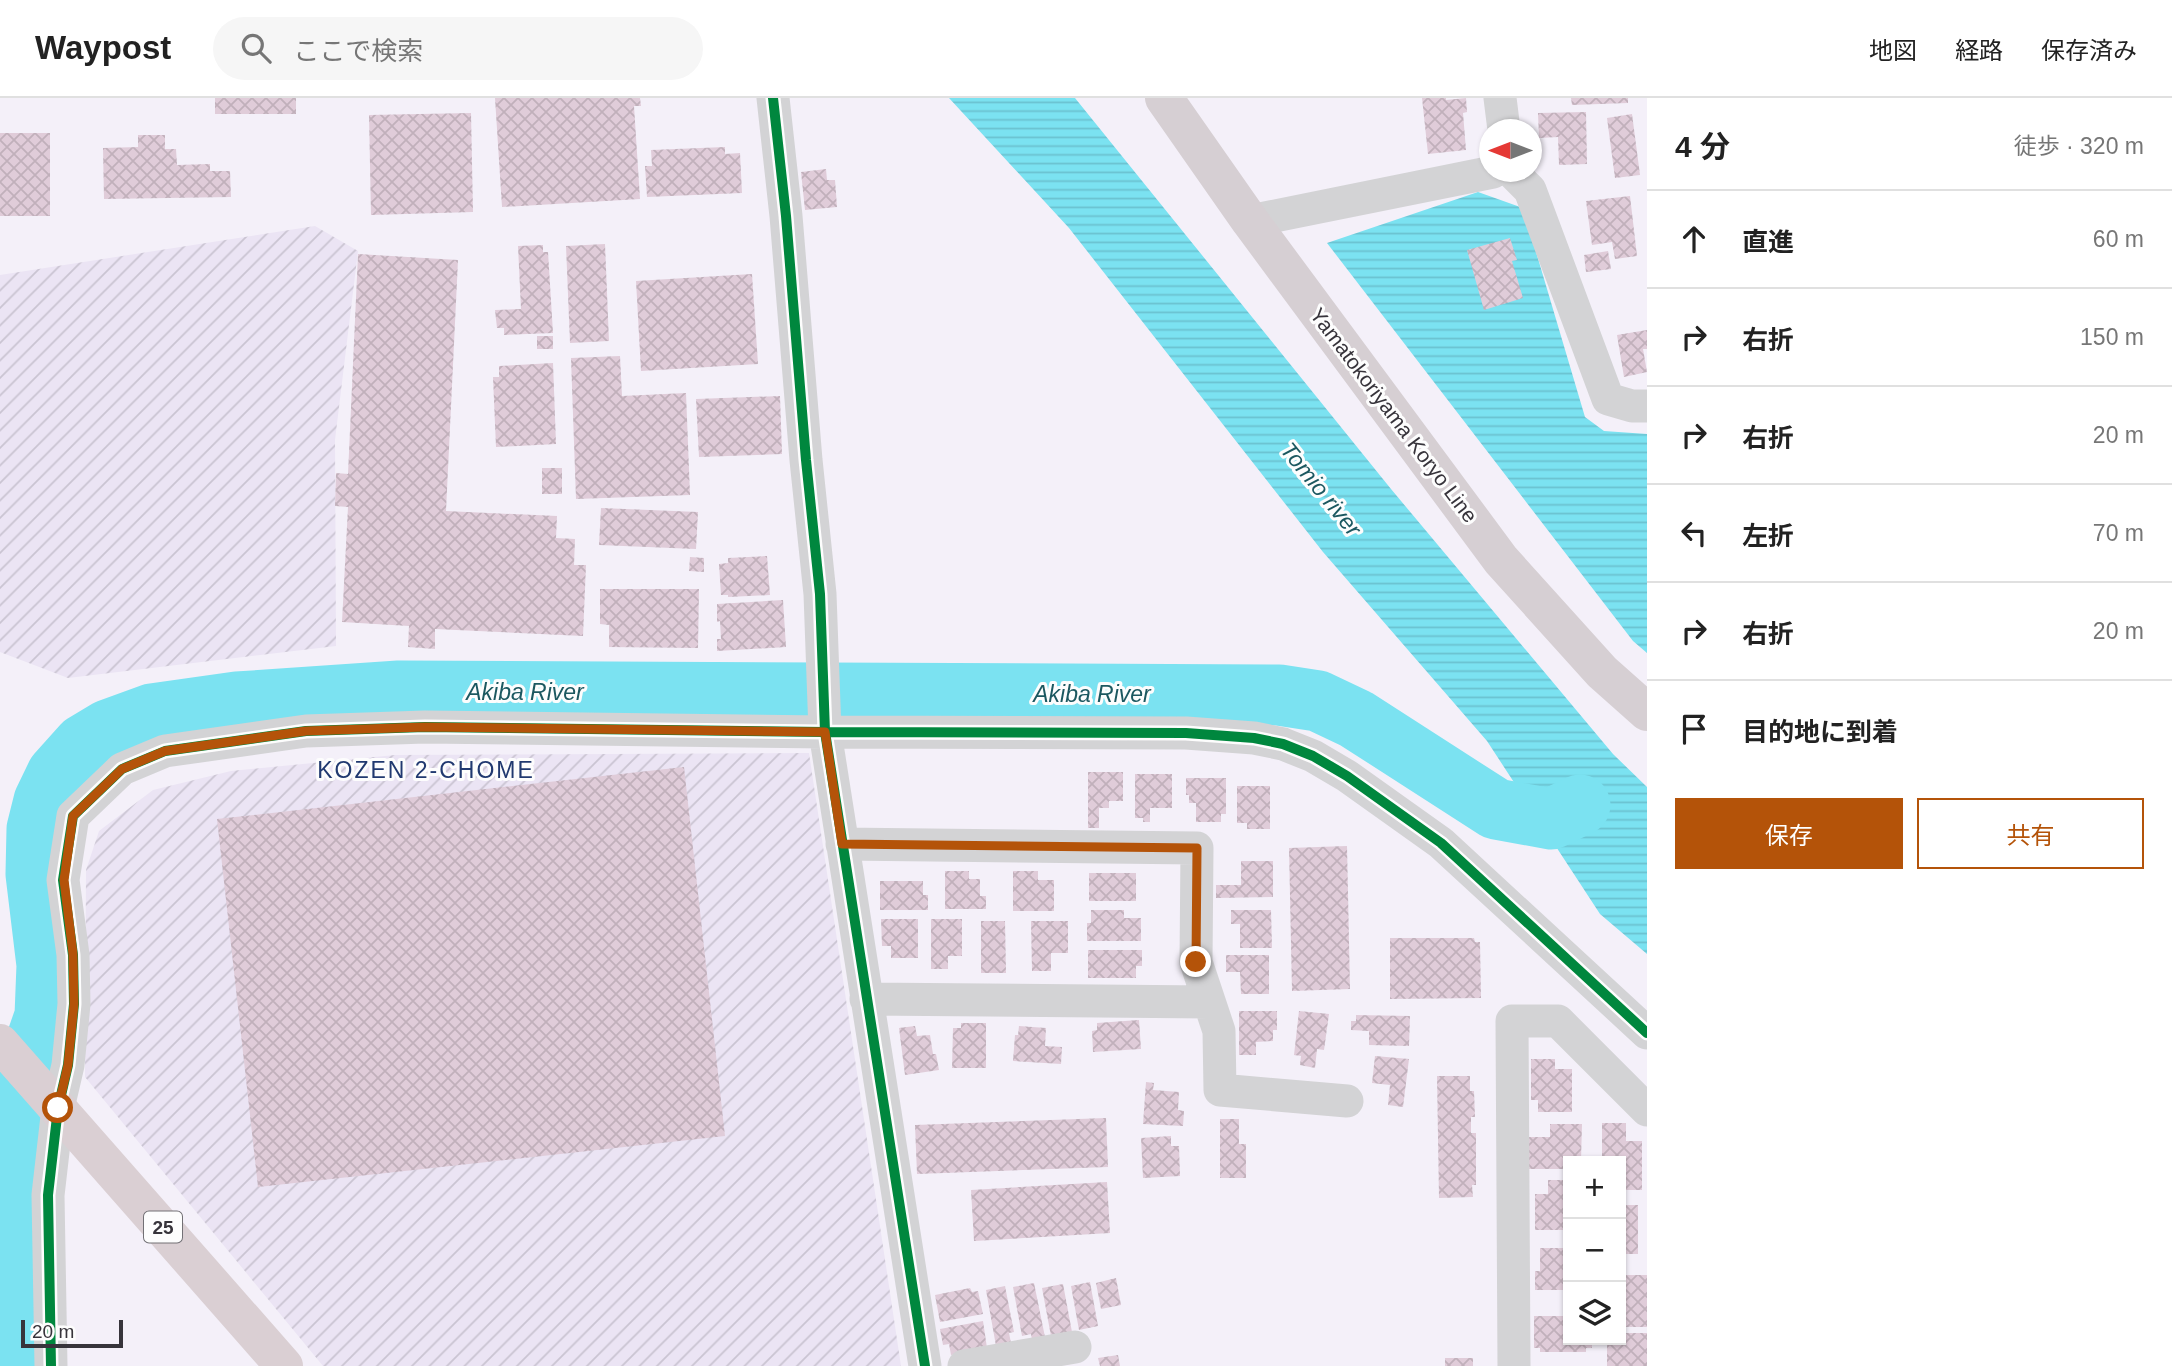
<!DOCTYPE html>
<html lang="ja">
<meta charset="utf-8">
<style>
:root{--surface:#fff;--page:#f6f6f6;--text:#222;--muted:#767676;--line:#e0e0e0;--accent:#b45309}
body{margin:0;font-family:Arial,"Noto Sans JP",sans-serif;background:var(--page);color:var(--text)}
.controls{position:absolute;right:21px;bottom:21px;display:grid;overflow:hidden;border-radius:0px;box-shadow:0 2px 5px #0004}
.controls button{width:63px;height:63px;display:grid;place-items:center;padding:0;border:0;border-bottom:2px solid var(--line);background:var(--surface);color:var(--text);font:35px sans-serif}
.compass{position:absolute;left:1479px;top:21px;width:63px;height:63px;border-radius:50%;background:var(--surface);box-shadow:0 2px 5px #0004;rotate:270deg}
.scale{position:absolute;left:21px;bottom:18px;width:102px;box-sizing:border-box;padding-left:7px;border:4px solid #37343b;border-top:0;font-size:19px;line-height:24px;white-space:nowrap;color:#37343b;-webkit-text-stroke:5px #fdfdfd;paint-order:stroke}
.stop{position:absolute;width:21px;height:21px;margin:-16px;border:5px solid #b45309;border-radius:50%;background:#fff}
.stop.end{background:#b45309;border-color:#fff;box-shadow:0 2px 7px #0008}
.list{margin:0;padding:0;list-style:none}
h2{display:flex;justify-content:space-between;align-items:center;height:91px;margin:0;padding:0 28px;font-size:30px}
h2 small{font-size:23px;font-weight:400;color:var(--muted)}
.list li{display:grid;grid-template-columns:46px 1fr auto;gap:21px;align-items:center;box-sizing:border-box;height:98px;padding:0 28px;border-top:2px solid var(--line)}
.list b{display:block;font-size:26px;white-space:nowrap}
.list em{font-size:23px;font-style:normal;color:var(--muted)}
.actions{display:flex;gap:14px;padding:21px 28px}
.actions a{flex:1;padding:16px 0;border:2px solid var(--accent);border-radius:0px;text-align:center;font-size:24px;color:var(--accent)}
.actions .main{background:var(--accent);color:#fff}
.icon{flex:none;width:38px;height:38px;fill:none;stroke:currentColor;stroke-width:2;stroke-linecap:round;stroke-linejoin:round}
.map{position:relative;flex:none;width:1647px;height:1268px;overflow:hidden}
header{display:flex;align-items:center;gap:42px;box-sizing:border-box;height:98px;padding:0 35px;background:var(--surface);border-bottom:2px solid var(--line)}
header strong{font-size:33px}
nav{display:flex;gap:38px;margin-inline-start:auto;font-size:24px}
.search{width:490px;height:63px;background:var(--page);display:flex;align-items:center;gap:18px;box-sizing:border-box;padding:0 24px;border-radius:38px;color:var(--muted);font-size:26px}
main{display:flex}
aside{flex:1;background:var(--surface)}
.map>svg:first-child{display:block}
.industrial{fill:url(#industrial-furrows)}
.water{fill:url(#water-rules)}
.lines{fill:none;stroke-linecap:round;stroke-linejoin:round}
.river{stroke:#7be2f1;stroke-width:61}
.building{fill:url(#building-cross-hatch)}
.minor{stroke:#d3d3d5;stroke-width:33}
.major{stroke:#d6cfd3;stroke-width:38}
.highway{stroke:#dacfd3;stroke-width:38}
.cycleway-casing{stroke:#fdfdfd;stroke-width:15}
.cycleway{stroke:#00873e;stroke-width:10}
.route{stroke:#b45309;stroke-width:9}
.labels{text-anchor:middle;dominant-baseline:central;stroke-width:6;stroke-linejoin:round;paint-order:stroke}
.shield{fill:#fdfdfd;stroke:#727075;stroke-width:2}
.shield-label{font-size:19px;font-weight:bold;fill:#37343b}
.street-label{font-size:21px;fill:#37343b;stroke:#fdfdfd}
.water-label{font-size:23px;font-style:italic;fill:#1c5860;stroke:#fdfdfd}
.neighbourhood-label{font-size:23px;letter-spacing:2px;fill:#213970;stroke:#fdfdfd}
</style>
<header>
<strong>Waypost</strong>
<div class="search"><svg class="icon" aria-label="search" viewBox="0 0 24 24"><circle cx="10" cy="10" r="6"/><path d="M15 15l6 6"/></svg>ここで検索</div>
<nav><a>地図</a><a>経路</a><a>保存済み</a></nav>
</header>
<main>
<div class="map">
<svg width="1647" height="1268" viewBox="0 0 1647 1268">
<defs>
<pattern id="industrial-furrows" width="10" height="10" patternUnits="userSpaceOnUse" patternTransform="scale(1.75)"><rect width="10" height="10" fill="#ebe4f4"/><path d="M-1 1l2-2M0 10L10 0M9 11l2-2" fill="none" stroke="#cac4d2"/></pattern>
<pattern id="water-rules" width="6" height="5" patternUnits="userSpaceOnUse" patternTransform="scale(1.75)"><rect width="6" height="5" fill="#7be2f1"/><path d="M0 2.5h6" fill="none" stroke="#6bc2d0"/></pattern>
<pattern id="building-cross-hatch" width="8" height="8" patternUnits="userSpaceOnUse" patternTransform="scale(1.75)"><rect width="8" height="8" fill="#e0ccd9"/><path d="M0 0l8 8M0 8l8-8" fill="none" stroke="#c1b0bb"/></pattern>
</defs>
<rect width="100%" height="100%" fill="#f4f0f9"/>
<path class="industrial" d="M 315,128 L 358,153 L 335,342 L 336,548 L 68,580 L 0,554 L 0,177 Z
M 809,655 L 901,1268 L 323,1268 L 85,979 L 86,772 L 99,733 L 153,692 L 231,673 L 395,657 Z"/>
<path class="water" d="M 949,0 L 1075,0 L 1391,391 L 1613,656 L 1647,689 L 1647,856 L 1600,816 L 1487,643 L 1323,454 L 1069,130 Z
M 1478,94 L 1523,110 L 1585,319 L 1604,333 L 1647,336 L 1647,555 L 1633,543 L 1327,145 Z"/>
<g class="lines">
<path class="river" d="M 27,1268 L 22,1171 L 10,1045 L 10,1019 L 45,918 L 47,867 L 36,776 L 37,731 L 44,703 L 57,676 L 83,647 L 108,632 L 152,616 L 237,604 L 399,593 L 1279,597 L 1318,603 L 1356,621 L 1496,711 L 1551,721 L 1580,707"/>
</g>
<path class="building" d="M 215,0 L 296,0 L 296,16 L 215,16 Z
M 495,0 L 640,0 L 641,8 L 634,8 L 640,101 L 502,109 Z
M 1422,0 L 1446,0 L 1446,2 L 1466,0 L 1467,14 L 1463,15 L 1466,52 L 1428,56 Z
M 1571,0 L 1628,0 L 1628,5 L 1572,7 Z
M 1586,14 L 1587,66 L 1559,67 L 1558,39 L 1539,40 L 1538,15 Z
M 471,15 L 473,114 L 371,117 L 369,17 Z
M 1632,16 L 1640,77 L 1615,80 L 1607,20 Z
M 0,35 L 50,35 L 50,118 L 0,118 Z
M 138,37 L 165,37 L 165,51 L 176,51 L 177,67 L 210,66 L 210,73 L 230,73 L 231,99 L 104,101 L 103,50 L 138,49 Z
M 725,49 L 725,56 L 740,55 L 742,95 L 647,99 L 645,68 L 652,68 L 651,52 Z
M 826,71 L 827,82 L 835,82 L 837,109 L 805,112 L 801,74 Z
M 1630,98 L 1637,158 L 1615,161 L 1612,144 L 1592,147 L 1586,103 Z
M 1510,140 L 1517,162 L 1512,163 L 1523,200 L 1484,212 L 1467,152 Z
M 605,146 L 609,243 L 570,245 L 566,148 Z
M 543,147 L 543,154 L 548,154 L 553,235 L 504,237 L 504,230 L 497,230 L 495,212 L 521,211 L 518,148 Z
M 1608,153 L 1611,171 L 1586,174 L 1584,157 Z
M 358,156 L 458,162 L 446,413 L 557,418 L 556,440 L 575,441 L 574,467 L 586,467 L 583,538 L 435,531 L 435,551 L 408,549 L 409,528 L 342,524 L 348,409 L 335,408 L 336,375 L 348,376 Z
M 752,176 L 758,266 L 641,273 L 636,183 Z
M 1647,232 L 1647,251 L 1643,251 L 1647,274 L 1624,279 L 1617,237 Z
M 537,238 L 553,238 L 553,251 L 537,251 Z
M 620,258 L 622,298 L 686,295 L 690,397 L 576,401 L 571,260 Z
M 553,265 L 556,346 L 496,349 L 493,279 L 499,279 L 499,268 Z
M 780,298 L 782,356 L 699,359 L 696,301 Z
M 542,370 L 562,370 L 562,396 L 542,396 Z
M 601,410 L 698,414 L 696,451 L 599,447 Z
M 767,458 L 770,497 L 728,499 L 728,497 L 721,497 L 719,466 L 728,465 L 728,460 Z
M 690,459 L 704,460 L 704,474 L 689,473 Z
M 600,491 L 699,491 L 698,550 L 609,549 L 609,527 L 600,526 Z
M 783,502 L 786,549 L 717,553 L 717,541 L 721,541 L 720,523 L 717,524 L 717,506 Z
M 684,669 L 725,1038 L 258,1089 L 217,721 Z
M 1088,674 L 1123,674 L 1123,703 L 1109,703 L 1109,710 L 1099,710 L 1099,730 L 1088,730 Z
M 1135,676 L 1172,676 L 1172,710 L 1150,710 L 1150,724 L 1143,724 L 1143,720 L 1135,720 Z
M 1186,680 L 1226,680 L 1226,716 L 1221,716 L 1221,724 L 1196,724 L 1196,705 L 1189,705 L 1189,697 L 1186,697 Z
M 1237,688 L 1270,688 L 1270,731 L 1247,731 L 1247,725 L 1237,725 Z
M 1347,748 L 1350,891 L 1292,893 L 1289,750 Z
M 1241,763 L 1273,763 L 1273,799 L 1216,800 L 1216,787 L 1241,787 Z
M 945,773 L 969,773 L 969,781 L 980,781 L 980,798 L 986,798 L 986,811 L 945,811 Z
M 1013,773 L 1038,773 L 1038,782 L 1054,782 L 1054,813 L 1013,813 Z
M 1089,775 L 1136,775 L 1136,803 L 1089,803 Z
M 880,783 L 923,783 L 923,797 L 928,797 L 928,812 L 880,812 Z
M 1091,812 L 1124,812 L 1124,820 L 1141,820 L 1141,843 L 1087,843 L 1087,825 L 1091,825 Z
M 1231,812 L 1271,812 L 1272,850 L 1240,850 L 1240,826 L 1231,826 Z
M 881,821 L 918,821 L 918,860 L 891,860 L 891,848 L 882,848 Z
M 931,821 L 962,821 L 962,858 L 948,858 L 948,871 L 931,871 Z
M 981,823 L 1005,823 L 1006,875 L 981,875 Z
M 1031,823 L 1068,823 L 1068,855 L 1051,855 L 1051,873 L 1032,873 Z
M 1390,840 L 1474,840 L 1475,844 L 1480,844 L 1481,900 L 1390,901 Z
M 1088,852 L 1142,852 L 1142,868 L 1136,868 L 1136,880 L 1088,880 Z
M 1226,857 L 1269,857 L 1269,896 L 1241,896 L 1240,874 L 1226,874 Z
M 1239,913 L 1277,913 L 1277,932 L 1273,932 L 1273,943 L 1256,944 L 1256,957 L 1239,957 Z
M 1299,913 L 1329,916 L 1324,952 L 1317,951 L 1315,970 L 1300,967 L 1301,958 L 1294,957 Z
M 1356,917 L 1410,918 L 1409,948 L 1369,947 L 1369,933 L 1351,932 L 1351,923 L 1356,923 Z
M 1139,922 L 1141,951 L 1093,954 L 1092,933 L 1097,932 L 1097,925 Z
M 961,925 L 986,925 L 986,970 L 952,970 L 953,930 L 961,930 Z
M 915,928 L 917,938 L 930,937 L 933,956 L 936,956 L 939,972 L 905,977 L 899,930 Z
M 1019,928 L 1046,930 L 1045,948 L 1062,949 L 1061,966 L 1013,963 L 1015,937 L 1018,937 Z
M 1375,958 L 1409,961 L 1403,1009 L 1388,1007 L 1390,987 L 1372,985 Z
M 1531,961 L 1555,961 L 1555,971 L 1572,971 L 1572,1014 L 1538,1014 L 1538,1002 L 1531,1002 Z
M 1437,978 L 1470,978 L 1470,993 L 1474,993 L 1475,1019 L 1471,1019 L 1471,1035 L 1476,1035 L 1476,1087 L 1472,1087 L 1473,1099 L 1439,1100 Z
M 1146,984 L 1154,985 L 1153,992 L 1179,994 L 1178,1012 L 1184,1013 L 1183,1028 L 1143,1026 Z
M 1106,1020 L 1108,1069 L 917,1076 L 915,1027 Z
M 1220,1021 L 1239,1021 L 1239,1046 L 1246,1046 L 1246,1080 L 1220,1080 Z
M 1602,1025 L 1626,1025 L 1626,1043 L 1642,1043 L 1642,1092 L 1621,1092 L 1621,1063 L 1602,1063 Z
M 1550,1026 L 1582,1026 L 1581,1063 L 1568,1063 L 1568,1071 L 1529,1071 L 1529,1039 L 1550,1039 Z
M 1171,1038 L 1171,1048 L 1179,1048 L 1180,1078 L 1143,1080 L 1141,1040 Z
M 1548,1082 L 1568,1082 L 1568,1132 L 1535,1132 L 1535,1096 L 1548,1096 Z
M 1107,1084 L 1110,1135 L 974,1143 L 971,1092 Z
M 1621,1107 L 1638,1107 L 1638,1156 L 1621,1156 Z
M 1540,1150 L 1568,1150 L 1568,1192 L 1535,1192 L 1535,1173 L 1540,1173 Z
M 1621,1177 L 1647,1177 L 1647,1229 L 1621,1229 Z
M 1116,1180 L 1121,1207 L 1101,1211 L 1096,1185 Z
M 1090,1184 L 1098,1228 L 1079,1232 L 1071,1188 Z
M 1034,1185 L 1045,1239 L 1032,1242 L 1031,1236 L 1022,1238 L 1013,1189 Z
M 1063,1186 L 1072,1234 L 1051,1238 L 1042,1190 Z
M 1005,1188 L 1014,1234 L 1009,1235 L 1011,1245 L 996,1248 L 986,1192 Z
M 970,1190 L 972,1194 L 978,1193 L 983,1216 L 940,1224 L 935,1197 Z
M 1534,1218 L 1568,1218 L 1568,1242 L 1592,1242 L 1592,1250 L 1586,1250 L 1586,1254 L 1540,1254 L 1540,1250 L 1534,1250 Z
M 983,1223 L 987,1250 L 951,1257 L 949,1246 L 943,1247 L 940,1231 Z
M 1621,1235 L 1647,1235 L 1647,1268 L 1607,1268 L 1607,1242 L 1621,1242 Z
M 1118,1257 L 1120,1268 L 1100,1268 L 1098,1260 Z
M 1445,1260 L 1473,1260 L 1473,1268 L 1445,1268 Z"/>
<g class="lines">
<path class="minor" d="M 773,0 L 786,118 L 806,362 L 820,496 L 825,634 L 925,1268
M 1500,0 L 1504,32
M 1512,74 L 1530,92 L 1608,301 L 1632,308 L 1647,308
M 1250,123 L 1493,74
M 842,746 L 1197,750 L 1196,864 L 1219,933 L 1220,992 L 1347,1003
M 866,901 L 1209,904
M 51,1268 L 48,1097 L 58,1010 L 68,967 L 74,906 L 73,857 L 63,782 L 73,718 L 122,671 L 165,653 L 306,633 L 425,629 L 825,634 L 1186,635 L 1254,640 L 1283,646 L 1313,658 L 1347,678 L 1441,745 L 1647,935
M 964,1268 L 1075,1249
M 1514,1268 L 1512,923 L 1558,923 L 1647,1012"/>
<path class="major" d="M 1164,0 L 1250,123 L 1501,462 L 1602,574 L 1647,614"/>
<path class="highway" d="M 0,945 L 284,1268"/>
<g class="cycleway-casing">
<path id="cycleway" d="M 773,0 L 786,118 L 806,362 L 820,496 L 825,634 L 925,1268
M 51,1268 L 48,1097 L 58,1010 L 68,967 L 74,906 L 73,857 L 63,782 L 73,718 L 122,671 L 165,653 L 306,633 L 425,629 L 825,634 L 1186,635 L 1254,640 L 1283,646 L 1313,658 L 1347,678 L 1441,745 L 1647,935"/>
</g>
<use href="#cycleway" class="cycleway"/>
</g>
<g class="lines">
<path class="route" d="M 58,1010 L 68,967 L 74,906 L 73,856 L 64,782 L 73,718 L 122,671 L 165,653 L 306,633 L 425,629 L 825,634 L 842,746 L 1197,750 L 1196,864"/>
</g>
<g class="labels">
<rect class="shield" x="144" y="1113.5" width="38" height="31" rx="5"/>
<g class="shield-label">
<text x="163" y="1129">25</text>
</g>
<g class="street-label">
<text transform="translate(1394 317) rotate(53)">Yamatokoriyama Koryo Line</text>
</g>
<g class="water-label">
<text transform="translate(1321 391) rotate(51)">Tomio river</text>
<text x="525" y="594">Akiba River</text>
<text x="1092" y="596">Akiba River</text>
</g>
<g class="neighbourhood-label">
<text x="426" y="672">KOZEN 2-CHOME</text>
</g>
</g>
</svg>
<div class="controls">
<button>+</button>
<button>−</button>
<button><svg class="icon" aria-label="layers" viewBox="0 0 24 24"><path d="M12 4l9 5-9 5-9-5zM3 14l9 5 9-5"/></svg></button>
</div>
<svg class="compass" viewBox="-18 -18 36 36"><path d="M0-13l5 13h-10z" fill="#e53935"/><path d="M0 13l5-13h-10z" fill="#767676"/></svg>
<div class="scale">20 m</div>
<div class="stop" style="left:58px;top:1010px"></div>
<div class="stop end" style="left:1196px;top:864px"></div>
</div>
<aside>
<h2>4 分<small>徒歩 · 320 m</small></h2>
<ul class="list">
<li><svg class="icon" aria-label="ahead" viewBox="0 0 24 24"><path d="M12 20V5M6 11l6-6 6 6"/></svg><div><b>直進</b></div><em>60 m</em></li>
<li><svg class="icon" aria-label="right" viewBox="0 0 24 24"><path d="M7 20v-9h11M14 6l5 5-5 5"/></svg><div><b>右折</b></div><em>150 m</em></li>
<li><svg class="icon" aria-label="right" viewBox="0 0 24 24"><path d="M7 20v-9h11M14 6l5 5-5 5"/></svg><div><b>右折</b></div><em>20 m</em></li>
<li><svg class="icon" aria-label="left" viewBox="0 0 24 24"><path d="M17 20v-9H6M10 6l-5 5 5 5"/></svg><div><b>左折</b></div><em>70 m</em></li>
<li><svg class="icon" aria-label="right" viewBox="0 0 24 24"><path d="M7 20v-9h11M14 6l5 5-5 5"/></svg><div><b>右折</b></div><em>20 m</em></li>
<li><svg class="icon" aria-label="arrive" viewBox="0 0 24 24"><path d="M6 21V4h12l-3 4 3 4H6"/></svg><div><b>目的地に到着</b></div></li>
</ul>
<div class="actions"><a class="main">保存</a><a>共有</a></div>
</aside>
</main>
